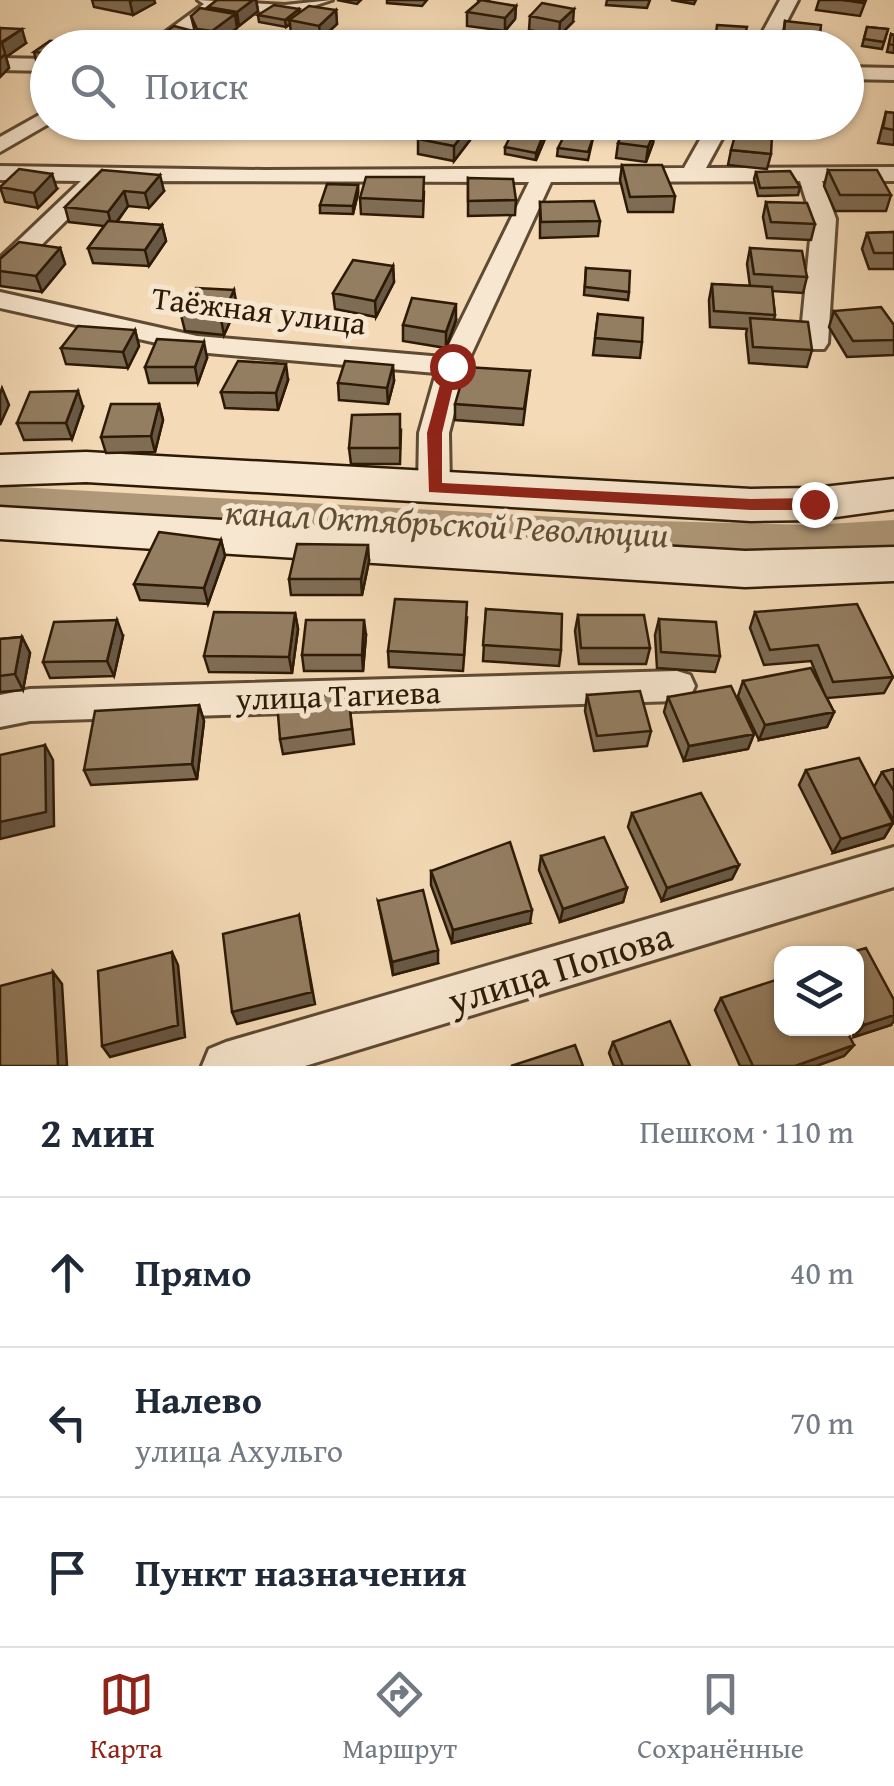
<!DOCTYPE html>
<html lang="ru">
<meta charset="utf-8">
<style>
:root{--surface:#fff;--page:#f6f6f7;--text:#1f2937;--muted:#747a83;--line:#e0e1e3;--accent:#8f2418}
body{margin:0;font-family:"Gentium Book Plus",serif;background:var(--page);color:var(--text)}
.controls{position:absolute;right:30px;bottom:30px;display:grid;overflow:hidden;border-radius:20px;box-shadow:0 2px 8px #0004}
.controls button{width:90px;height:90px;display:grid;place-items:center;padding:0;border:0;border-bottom:2px solid var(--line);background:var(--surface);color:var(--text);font:50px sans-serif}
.stop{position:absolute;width:30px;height:30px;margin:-22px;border:8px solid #8f2418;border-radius:50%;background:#fff}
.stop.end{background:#8f2418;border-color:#fff;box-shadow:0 2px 10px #0008}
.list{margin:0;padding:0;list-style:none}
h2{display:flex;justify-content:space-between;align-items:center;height:130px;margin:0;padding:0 40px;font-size:42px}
h2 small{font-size:32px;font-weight:400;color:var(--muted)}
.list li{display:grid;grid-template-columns:65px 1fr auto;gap:30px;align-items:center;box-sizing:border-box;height:150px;padding:0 40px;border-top:2px solid var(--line)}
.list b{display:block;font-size:38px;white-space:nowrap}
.list p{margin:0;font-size:32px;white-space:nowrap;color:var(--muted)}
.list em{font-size:32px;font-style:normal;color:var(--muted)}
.icon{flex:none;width:55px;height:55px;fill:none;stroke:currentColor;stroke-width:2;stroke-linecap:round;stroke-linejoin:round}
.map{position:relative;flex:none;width:894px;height:1066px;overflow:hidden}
.search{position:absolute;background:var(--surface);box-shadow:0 2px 8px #0004;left:30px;right:30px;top:30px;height:110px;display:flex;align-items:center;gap:25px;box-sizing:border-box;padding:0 35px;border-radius:55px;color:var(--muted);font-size:38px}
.sheet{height:580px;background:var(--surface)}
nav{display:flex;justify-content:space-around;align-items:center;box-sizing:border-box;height:140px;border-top:2px solid var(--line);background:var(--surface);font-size:28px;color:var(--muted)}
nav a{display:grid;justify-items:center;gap:5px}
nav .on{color:var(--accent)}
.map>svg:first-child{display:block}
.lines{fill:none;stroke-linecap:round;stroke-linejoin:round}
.canal{fill:#b0997a;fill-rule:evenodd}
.street-casing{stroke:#5f4a32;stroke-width:6}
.secondary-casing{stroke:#2d1a06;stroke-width:5}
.street{fill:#f8e7d0;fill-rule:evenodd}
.secondary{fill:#f8e7d0;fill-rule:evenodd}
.wall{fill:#7f6c54;stroke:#2d1a06;stroke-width:2.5}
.shaded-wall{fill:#685845;stroke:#2d1a06;stroke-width:2.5}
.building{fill:#947e62;stroke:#2d1a06;stroke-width:2.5}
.route{fill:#8f2418}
.labels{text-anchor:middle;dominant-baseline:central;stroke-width:10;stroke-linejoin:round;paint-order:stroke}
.street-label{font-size:32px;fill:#2d1a06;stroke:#f8e7d0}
.water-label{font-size:35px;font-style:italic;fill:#614d34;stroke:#f8e7d0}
.near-street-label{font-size:38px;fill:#2d1a06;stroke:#f8e7d0}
</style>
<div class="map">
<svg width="894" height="1066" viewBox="0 0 894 1066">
<rect width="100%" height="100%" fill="#f4dab6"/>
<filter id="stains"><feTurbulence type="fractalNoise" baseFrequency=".002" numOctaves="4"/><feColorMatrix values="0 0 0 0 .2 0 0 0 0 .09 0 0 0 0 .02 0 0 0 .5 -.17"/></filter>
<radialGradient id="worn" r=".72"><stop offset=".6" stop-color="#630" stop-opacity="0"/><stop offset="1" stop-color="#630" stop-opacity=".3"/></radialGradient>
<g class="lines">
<path class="canal" d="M 0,486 L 614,520 L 812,525 L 894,520 L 894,548 L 812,553 L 614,548 L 0,512 Z"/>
<g class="street-casing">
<path id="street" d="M 198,0 L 285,5 L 332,0 L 285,15 L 223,7 L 166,48 L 144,48 L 204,4 Z
M 780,0 L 798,0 L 773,48 L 754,48 Z
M 0,58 L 48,59 L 48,71 L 0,70 Z
M 846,67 L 894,68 L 894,80 L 846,79 Z
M 48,110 L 48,122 L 52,122 L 0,152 L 0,137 Z
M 710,122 L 731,122 L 706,168 L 894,167 L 894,181 L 822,181 L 836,219 L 828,343 L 824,349 L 804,349 L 800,343 L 812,219 L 800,181 L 551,182 L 466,366 L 449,433 L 450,488 L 445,496 L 434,499 L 423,496 L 418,488 L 419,433 L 436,373 L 197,352 L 0,308 L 0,292 L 197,336 L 443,357 L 529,182 L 106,181 L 9,277 L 0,279 L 0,258 L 81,181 L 0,180 L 0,166 L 264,170 L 684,168 Z
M 677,671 L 690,675 L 695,686 L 690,697 L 677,701 L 30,721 L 0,727 L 0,695 L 30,689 Z
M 894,847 L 894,887 L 305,1066 L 202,1066 L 209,1049 L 226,1042 Z"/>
</g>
<g class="secondary-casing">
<path id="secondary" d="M 86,452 L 751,489 L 814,488 L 894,479 L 894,509 L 814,520 L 751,521 L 86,482 L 0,485 L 0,455 Z
M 0,507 L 745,551 L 894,547 L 894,581 L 745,587 L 0,539 Z"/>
</g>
<use href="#street" class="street"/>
<use href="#secondary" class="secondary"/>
</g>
<path class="wall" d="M 92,0 L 154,0 L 155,3 L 133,15 L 94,7 Z
M 217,0 L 256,0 L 258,11 L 239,26 L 237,25 L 237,28 L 214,45 L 205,43 L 206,48 L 152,48 L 151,42 L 195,32 L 191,16 L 208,10 L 208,7 Z
M 337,0 L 361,0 L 357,4 Z
M 387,0 L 427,0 L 422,6 L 387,3 Z
M 477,0 L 489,0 L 487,2 L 516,6 L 515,19 L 505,31 L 467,26 L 467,12 L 480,1 Z
M 607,0 L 650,0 L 647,8 L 606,5 Z
M 671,0 L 696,0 L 694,4 Z
M 819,0 L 866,0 L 860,16 L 816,10 Z
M 299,9 L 300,12 L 336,10 L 337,24 L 321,39 L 291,34 L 290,24 L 286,27 L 259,22 L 258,15 Z
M 530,16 L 573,22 L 559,36 L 529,30 Z
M 785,21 L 820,36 L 819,43 L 782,40 Z
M 867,27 L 888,29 L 882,49 L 862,46 Z
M 0,28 L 26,43 L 6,57 L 9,68 L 0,77 Z
M 891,34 L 894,35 L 894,53 L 887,52 Z
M 50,41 L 85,43 L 86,48 L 48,48 L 48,60 L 36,60 L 34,52 Z
M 886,112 L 894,113 L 894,145 L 878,143 Z
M 470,125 L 470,140 L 454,161 L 418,154 L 418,139 Z
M 593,138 L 588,160 L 557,156 L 558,148 Z
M 544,141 L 536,160 L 505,154 L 505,147 Z
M 618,143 L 653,143 L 646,162 L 616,158 Z
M 731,150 L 771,154 L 767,169 L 728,165 Z
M 622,165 L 675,196 L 673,212 L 628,212 L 620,180 Z
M 102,170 L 164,191 L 149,208 L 128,206 L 117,222 L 162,225 L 166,241 L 149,266 L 93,263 L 88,248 L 104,226 L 69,222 L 65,207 Z
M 828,170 L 891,195 L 886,211 L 835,211 L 824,186 Z
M 756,172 L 800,187 L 798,195 L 758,196 L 754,179 Z
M 468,178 L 516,200 L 515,215 L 468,216 Z
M 358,185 L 358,193 L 353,214 L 320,213 L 320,205 Z
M 0,187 L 57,189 L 38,208 L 5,202 Z
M 424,192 L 423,217 L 361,214 L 360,198 Z
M 540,202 L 600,221 L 598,236 L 540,238 Z
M 766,202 L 815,224 L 811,240 L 767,238 L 763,217 Z
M 894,232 L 894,269 L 869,269 L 862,249 L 867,233 Z
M 60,248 L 65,264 L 42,292 L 0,286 L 0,259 Z
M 750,248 L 807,277 L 803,293 L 772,291 L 775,315 L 774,320 L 812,350 L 807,367 L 749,363 L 746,334 L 747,329 L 710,327 L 709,300 L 712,284 L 750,286 L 747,264 Z
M 393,266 L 394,282 L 376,317 L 335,309 L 333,293 Z
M 586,268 L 629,292 L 628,300 L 584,295 Z
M 237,306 L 224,335 L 185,331 L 181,315 Z
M 834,311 L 894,325 L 894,355 L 847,357 L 829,327 Z
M 598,314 L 642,342 L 640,358 L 593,355 Z
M 456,320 L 446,348 L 403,341 L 403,325 Z
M 135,330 L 139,346 L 128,368 L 66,364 L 61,348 Z
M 207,358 L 198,383 L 149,383 L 145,367 Z
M 530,371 L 523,425 L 455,420 L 455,404 Z
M 288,380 L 278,410 L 225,408 L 221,392 Z
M 394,381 L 388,404 L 339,400 L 338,383 Z
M 159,404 L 163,420 L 155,452 L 106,453 L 101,437 Z
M 83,407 L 72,439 L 24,440 L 17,423 Z
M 401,430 L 400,464 L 351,464 L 349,448 Z
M 221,540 L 225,556 L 208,604 L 140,600 L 134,584 Z
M 369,561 L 362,595 L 291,595 L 289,579 Z
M 486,609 L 561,650 L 559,666 L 483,661 Z
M 755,612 L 893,677 L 884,693 L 827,698 L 834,712 L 827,727 L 759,740 L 738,696 L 743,681 L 824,693 L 811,661 L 764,665 L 750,628 Z
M 295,613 L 298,629 L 292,673 L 209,672 L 204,656 Z
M 578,615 L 650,648 L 646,664 L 579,664 L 575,631 Z
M 467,618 L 463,671 L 389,667 L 388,651 Z
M 659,619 L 720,656 L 715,672 L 657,668 L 655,635 Z
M 366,635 L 363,671 L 304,671 L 302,655 Z
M 123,636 L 114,676 L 50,678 L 43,662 Z
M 22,637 L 30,653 L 23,690 L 0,692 L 0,639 Z
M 348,692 L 354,744 L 283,754 L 280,739 Z
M 587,695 L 651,731 L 647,746 L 594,751 L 585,711 Z
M 668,697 L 754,734 L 748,749 L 684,761 L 664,712 Z
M 199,705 L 204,721 L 197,779 L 91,785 L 84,770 Z
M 894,769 L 894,821 L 878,794 L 893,823 L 884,838 L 833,853 L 799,785 L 806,770 L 874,787 L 882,772 Z
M 632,813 L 739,865 L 732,879 L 662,901 L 628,827 Z
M 541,856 L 627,888 L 623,902 L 560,922 L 539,870 Z
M 431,871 L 530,923 L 452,943 L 431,885 Z
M 378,901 L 438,963 L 393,975 Z
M 856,954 L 891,1025 L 854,1037 L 850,1028 L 856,1028 Z
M 721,998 L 854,1045 L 844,1056 L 816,1066 L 740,1066 L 715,1010 Z
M 613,1042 L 690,1066 L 614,1066 L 609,1053 Z"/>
<path class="shaded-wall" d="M 133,0 L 154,0 L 155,3 L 133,15 L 130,2 Z
M 253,0 L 256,0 L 258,11 L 239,26 L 237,12 Z
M 516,6 L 515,19 L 505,31 L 505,18 Z
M 299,9 L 300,16 L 289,20 L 290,24 L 286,27 L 285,20 Z
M 574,9 L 573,22 L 559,36 L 560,22 Z
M 336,10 L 337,24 L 321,39 L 319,26 Z
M 235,14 L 237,28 L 214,45 L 212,31 Z
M 22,29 L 26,43 L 6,57 L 2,43 Z
M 204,34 L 206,48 L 185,48 L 185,45 Z
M 5,54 L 9,68 L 0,77 L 0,59 Z
M 470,125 L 470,140 L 454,161 L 454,146 Z
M 656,128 L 653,143 L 646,162 L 648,147 Z
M 544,133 L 544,141 L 536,160 L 536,153 Z
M 52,174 L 57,189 L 38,208 L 34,193 Z
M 160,175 L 164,191 L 149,208 L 145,193 Z
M 358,185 L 358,193 L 353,214 L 353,206 Z
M 124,191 L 128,206 L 112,228 L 108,212 Z
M 162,225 L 166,241 L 149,266 L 145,250 Z
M 60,248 L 65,264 L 42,292 L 36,276 Z
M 393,266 L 394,282 L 376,317 L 375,301 Z
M 234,290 L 237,306 L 224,335 L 221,319 Z
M 456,304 L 456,320 L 446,348 L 446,332 Z
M 135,330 L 139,346 L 128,368 L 123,352 Z
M 204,342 L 207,358 L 198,383 L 195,367 Z
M 286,364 L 288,380 L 278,410 L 276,393 Z
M 393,365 L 394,381 L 388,404 L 387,388 Z
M 2,388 L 9,405 L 0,425 L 0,394 Z
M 78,391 L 83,407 L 72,439 L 66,423 Z
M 159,404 L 163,420 L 155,452 L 151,436 Z
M 221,540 L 225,556 L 208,604 L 204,588 Z
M 368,545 L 369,561 L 362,595 L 361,579 Z
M 295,613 L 298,629 L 292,673 L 289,657 Z
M 117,620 L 123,636 L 114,676 L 107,661 Z
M 364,620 L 366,635 L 363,671 L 362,655 Z
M 22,637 L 30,653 L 23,690 L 15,674 Z
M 199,705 L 204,721 L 197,779 L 192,764 Z
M 834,712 L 827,727 L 759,740 L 765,725 Z
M 754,734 L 748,749 L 684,761 L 689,746 Z
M 45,745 L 53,760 L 54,826 L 0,839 L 0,822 Z
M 893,823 L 884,838 L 833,853 L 841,839 Z
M 739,865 L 732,879 L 662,901 L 667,888 Z
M 627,888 L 623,902 L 560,922 L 563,909 Z
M 532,910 L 530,923 L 452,943 L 453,930 Z
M 299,915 L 315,1004 L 237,1024 L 232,1012 Z
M 438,950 L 438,963 L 393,975 L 392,962 Z
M 172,952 L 178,965 L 185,1037 L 110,1057 L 102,1046 Z
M 53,972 L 62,984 L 67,1066 L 58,1066 Z
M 894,1015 L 894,1021 L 891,1025 L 854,1037 L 864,1025 Z
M 854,1045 L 844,1056 L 816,1066 L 795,1066 Z"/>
<path class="building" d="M 217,0 L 253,0 L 237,12 L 208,7 Z
M 481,0 L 516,6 L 505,18 L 467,12 Z
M 843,0 L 865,0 L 864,3 Z
M 542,3 L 574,9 L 560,22 L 530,16 Z
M 274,5 L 299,9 L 285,20 L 258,15 Z
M 309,6 L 336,10 L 319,26 L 289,20 Z
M 200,8 L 235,14 L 212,31 L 197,29 L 191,16 Z
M 785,21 L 821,25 L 820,36 L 784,33 Z
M 717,25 L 747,27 L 744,38 L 740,38 L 740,35 L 716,34 Z
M 174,26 L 204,34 L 185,45 L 151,42 Z
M 867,27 L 888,29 L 884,42 L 864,39 Z
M 0,28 L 22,29 L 0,43 Z
M 590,32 L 622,34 L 621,48 L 588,48 Z
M 702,33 L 740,35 L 741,48 L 701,46 Z
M 891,34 L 894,35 L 894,45 L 889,44 Z
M 280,36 L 307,40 L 298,48 L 265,48 Z
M 50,41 L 85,43 L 81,48 L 48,48 L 48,53 L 34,52 Z
M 330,42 L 361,43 L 359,48 L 326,48 Z
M 886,112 L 894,113 L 894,130 L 883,128 Z
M 435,122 L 448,122 L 470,125 L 454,146 L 418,139 Z
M 627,122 L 656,128 L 648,147 L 618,143 Z
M 514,129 L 544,133 L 536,153 L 505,147 Z
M 736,132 L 772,136 L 771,154 L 731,150 Z
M 565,134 L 593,138 L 588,152 L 558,148 Z
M 622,165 L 662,165 L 675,196 L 630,197 Z
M 19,169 L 52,174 L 34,193 L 0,187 Z
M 102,170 L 160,175 L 145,193 L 124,191 L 108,212 L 65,207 Z
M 828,170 L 877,170 L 891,195 L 840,195 Z
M 790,171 L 800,187 L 760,188 L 756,172 Z
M 366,177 L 424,177 L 423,201 L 360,198 Z
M 468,178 L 513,179 L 516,200 L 468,201 Z
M 327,184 L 358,185 L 353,206 L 320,205 Z
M 594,201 L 600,221 L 541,222 L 540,202 Z
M 766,202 L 807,203 L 815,224 L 771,222 Z
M 108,221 L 162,225 L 145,250 L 88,248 Z
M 894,232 L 894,253 L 874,253 L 867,233 Z
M 19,242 L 60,248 L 36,276 L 0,271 L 0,259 Z
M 750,248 L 802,251 L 807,277 L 754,274 Z
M 353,260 L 393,266 L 375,301 L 333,293 Z
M 586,268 L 630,271 L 629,292 L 585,287 Z
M 712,284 L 772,287 L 775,315 L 714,311 Z
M 196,288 L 234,290 L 221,319 L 181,315 Z
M 412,298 L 456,304 L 446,332 L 403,325 Z
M 881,307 L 894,325 L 894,340 L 853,341 L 834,311 Z
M 598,314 L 643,318 L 642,342 L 595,338 Z
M 750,318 L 808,322 L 812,350 L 753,347 Z
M 78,326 L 135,330 L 123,352 L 61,348 Z
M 157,339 L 204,342 L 195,367 L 145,367 Z
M 238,361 L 286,364 L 276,393 L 221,392 Z
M 345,361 L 393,365 L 387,388 L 338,383 Z
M 466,367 L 530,371 L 524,409 L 455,404 Z
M 78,391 L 66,423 L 17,423 L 30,392 Z
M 111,404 L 159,404 L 151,436 L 101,437 Z
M 400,414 L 400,448 L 349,448 L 352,415 Z
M 159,532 L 221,540 L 204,588 L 134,584 Z
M 297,544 L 368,545 L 361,579 L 289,579 Z
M 395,599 L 467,602 L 464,655 L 388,651 Z
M 857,604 L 893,677 L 833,682 L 818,645 L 770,650 L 755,612 Z
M 486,609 L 562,614 L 561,650 L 483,645 Z
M 214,612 L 295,613 L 289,657 L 204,656 Z
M 578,615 L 644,615 L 650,648 L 581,648 Z
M 659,619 L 716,622 L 720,656 L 661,652 Z
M 117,620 L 107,661 L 43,662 L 54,622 Z
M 306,620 L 364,620 L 362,655 L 302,655 Z
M 22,637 L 15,674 L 0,676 L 0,639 Z
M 811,668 L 834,712 L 765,725 L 743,681 Z
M 731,686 L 754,734 L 689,746 L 668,697 Z
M 640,691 L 651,731 L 597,736 L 587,695 Z
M 348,692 L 352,729 L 280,739 L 277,702 Z
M 199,705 L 192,764 L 84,770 L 95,711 Z
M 45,745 L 46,812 L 0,822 L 0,755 Z
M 859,758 L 893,823 L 841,839 L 806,770 Z
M 894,769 L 894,791 L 882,772 Z
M 701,793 L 739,865 L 667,888 L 632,813 Z
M 604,837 L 627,888 L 563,909 L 541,856 Z
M 510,842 L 532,910 L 453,930 L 431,871 Z
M 423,890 L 438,950 L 392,962 L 378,901 Z
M 299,915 L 312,992 L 232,1012 L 223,934 Z
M 866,948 L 894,1000 L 894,1015 L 864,1025 L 856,1010 L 856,954 L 845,954 Z
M 172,952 L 178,1025 L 102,1046 L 98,971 Z
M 53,972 L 58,1066 L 0,1066 L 0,986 Z
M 782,978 L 782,1028 L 845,1028 L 854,1045 L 795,1066 L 753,1066 L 721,998 Z
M 670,1021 L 690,1066 L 623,1066 L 613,1042 Z
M 575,1045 L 583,1066 L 511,1066 Z"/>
<path class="route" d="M 452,362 L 458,366 L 442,433 L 442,483 L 751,499 L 814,498 L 822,504 L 814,510 L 751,510 L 429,492 L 427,433 L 445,366 Z"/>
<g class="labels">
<g class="street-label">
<text transform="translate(259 310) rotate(7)">Таёжная улица</text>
<text transform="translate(338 695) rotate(-2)">улица Тагиева</text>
</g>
<g class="water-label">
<text transform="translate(447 523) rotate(3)">канал Октябрьской Революции</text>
</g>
<g class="near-street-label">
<text transform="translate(560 967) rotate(-17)">улица Попова</text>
</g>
</g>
<rect width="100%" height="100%" filter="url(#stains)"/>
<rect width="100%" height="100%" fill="url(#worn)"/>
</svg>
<div class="controls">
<button><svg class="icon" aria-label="layers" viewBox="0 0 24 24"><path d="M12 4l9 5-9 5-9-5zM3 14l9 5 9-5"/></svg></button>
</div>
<div class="stop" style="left:452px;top:366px"></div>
<div class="stop end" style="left:814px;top:504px"></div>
<div class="search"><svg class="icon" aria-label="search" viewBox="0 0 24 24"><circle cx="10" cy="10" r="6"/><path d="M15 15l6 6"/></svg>Поиск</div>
</div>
<section class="sheet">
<h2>2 мин<small>Пешком · 110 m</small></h2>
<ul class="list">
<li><svg class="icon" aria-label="ahead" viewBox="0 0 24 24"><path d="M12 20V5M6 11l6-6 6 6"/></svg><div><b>Прямо</b></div><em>40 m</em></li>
<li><svg class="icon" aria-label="left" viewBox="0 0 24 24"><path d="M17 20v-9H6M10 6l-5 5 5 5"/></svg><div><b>Налево</b><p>улица Ахульго</p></div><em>70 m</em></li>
<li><svg class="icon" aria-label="arrive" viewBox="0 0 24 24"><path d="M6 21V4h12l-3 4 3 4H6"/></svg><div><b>Пункт назначения</b></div></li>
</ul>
</section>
<nav>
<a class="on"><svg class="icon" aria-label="map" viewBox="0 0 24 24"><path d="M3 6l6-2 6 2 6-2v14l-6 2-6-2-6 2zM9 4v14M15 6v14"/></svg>Карта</a>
<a><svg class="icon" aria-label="directions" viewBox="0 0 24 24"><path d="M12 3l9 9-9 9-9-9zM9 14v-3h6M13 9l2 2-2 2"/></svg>Маршрут</a>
<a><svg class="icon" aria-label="saved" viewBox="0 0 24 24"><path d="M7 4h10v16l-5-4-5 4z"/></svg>Сохранённые</a>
</nav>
